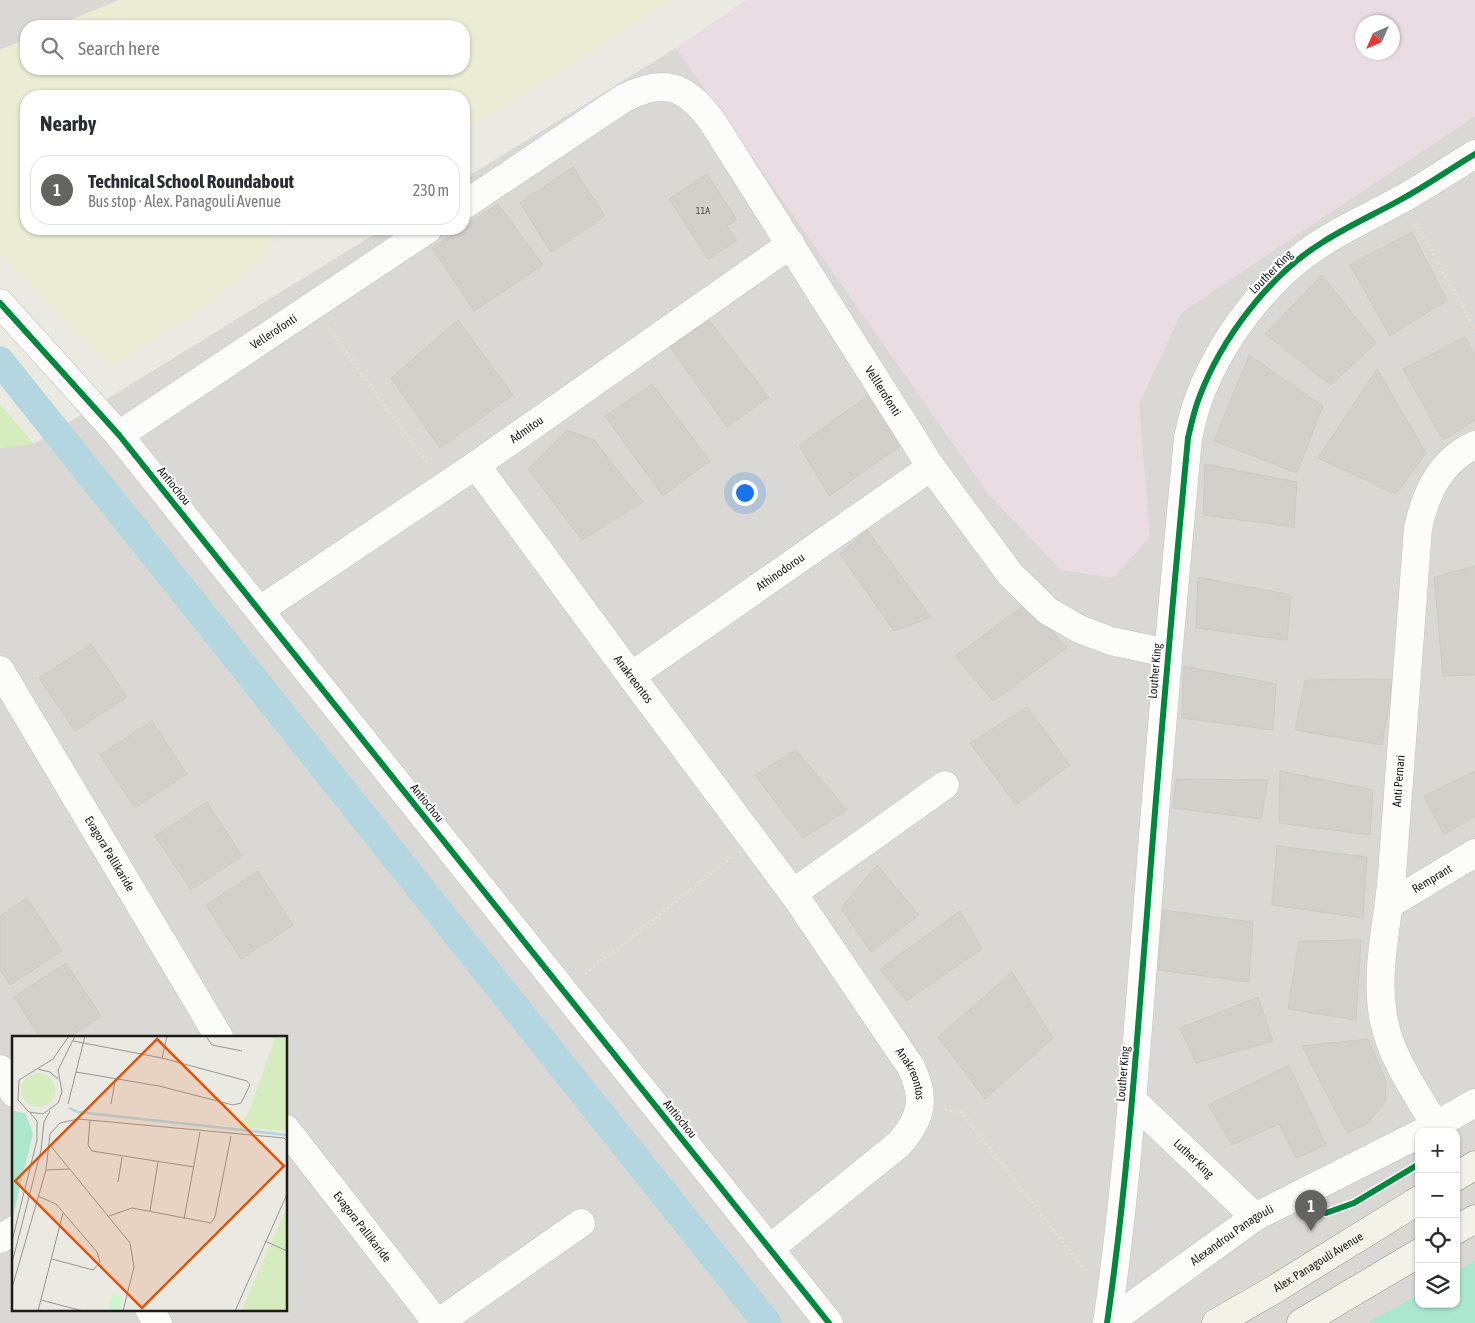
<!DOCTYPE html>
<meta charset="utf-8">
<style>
:root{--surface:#fff;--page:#f2f2f3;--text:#2b2b33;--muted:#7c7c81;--line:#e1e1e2;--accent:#636361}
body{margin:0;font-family:"Asap Condensed",sans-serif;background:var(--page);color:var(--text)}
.controls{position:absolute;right:15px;bottom:15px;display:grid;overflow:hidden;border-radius:10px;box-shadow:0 1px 4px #0004}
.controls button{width:45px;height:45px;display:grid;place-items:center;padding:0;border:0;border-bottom:1px solid var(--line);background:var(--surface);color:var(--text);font:25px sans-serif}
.compass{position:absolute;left:1355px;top:15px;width:45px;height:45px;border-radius:50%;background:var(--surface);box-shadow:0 1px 4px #0004;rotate:225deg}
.you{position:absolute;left:744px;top:492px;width:18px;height:18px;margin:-12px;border:4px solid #fff;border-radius:50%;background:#1a73e8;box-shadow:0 0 0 8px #1a73e833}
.badge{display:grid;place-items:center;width:32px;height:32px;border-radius:50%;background:var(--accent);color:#fff;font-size:16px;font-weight:700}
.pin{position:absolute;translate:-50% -41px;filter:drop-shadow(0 1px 2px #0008)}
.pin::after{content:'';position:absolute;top:26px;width:18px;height:15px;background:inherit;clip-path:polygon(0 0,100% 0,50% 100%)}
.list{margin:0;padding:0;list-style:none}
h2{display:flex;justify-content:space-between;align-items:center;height:65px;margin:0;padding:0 20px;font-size:21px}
h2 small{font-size:16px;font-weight:400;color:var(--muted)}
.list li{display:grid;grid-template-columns:32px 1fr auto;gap:15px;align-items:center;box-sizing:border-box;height:70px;margin:0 10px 10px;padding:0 10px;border:1px solid var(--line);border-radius:20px}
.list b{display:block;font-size:19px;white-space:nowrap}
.list p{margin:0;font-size:16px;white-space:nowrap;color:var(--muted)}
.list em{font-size:16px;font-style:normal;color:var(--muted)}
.icon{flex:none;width:28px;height:28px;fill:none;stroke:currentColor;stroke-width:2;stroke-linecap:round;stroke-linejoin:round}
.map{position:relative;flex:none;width:1475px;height:1323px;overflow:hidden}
.search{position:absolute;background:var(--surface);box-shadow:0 1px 4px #0004;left:20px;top:20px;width:450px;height:55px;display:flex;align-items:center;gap:12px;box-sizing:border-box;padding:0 18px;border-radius:20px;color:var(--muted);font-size:19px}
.panel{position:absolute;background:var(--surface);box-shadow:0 1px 4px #0004;left:20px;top:90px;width:450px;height:145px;border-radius:20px}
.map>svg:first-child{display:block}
.residential{fill:#d9d8d4;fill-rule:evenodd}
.industrial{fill:#e9dce2;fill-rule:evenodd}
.farmland{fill:#ebecd4}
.grass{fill:#d5ecbe}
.pitch{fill:#aae7ce}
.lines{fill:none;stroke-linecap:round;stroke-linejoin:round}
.canal{stroke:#b3d6e1;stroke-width:29}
.building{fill:#d3d0cb;stroke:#cecac4}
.minor-casing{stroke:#c2c2bf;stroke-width:29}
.tertiary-casing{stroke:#c2c2bf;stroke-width:29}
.secondary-casing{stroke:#91947b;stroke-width:29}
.path{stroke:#eadad6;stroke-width:3;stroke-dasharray:2.5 2.5;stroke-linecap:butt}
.minor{stroke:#fcfcfb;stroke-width:28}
.tertiary{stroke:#fcfcfb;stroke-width:28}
.secondary{stroke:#f2f2e8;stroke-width:28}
.cycleway-casing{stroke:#fff;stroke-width:9}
.cycleway{stroke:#00873e;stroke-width:6}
.labels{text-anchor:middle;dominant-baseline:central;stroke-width:4;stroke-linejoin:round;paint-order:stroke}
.number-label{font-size:10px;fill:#4a4948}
.street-label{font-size:12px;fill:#1b1b1b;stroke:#fff}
.inset-river{fill:none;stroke:#b3d6e1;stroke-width:2.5}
.inset-road{fill:none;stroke:#979792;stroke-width:1}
.view{fill:#de560d;fill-opacity:0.15;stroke:#de560d;stroke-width:2.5}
.inset-edge{fill:none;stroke:#1b1b1b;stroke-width:2.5}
</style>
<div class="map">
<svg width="1475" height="1323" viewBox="0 0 1475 1323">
<rect width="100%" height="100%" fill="#eae9e2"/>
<path class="residential" d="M 0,0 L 119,0 L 57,26 L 26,26 L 26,39 L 0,50 Z
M 676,48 L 990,496 L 1149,537 L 1139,404 L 1181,313 L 1271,252 L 1475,116 L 1475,1323 L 0,1323 L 0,448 L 34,444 L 383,229 L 464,229 L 464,179 ZM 14,1037 L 286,1037 L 286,1309 L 14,1309 ZM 1419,1132 L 1456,1132 L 1456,1304 L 1419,1304 Z"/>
<path class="industrial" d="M 746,0 L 1475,0 L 1475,116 L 1271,252 L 1181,313 L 1139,404 L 1150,537 L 1113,578 L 1061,570 L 990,496 L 676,48 ZM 1362,22 L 1392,22 L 1392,52 L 1362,52 Z"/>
<path class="farmland" d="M 119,0 L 670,0 L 578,60 L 475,124 L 464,128 L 464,96 L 26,96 L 26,229 L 277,229 L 265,259 L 188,318 L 110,368 L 0,253 L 0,50 L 26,39 L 26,69 L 464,69 L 464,26 L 57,26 Z"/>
<path class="grass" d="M 0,404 L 34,444 L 0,448 Z"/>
<path class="pitch" d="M 1475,1261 L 1475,1323 L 1368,1323 L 1419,1294 L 1419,1304 L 1456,1304 L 1456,1272 Z"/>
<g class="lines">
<path class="canal" d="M 0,361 L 767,1323"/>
</g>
<path class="building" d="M 573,167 L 605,216 L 551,252 L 520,203 Z
M 707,174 L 737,220 L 727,226 L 737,241 L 708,259 L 669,199 Z
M 498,204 L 543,265 L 474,311 L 432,248 Z
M 1412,232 L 1447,300 L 1390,336 L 1350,265 Z
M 1322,275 L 1376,343 L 1331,385 L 1265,334 Z
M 458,320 L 513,395 L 440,448 L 391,378 Z
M 709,320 L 769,397 L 727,427 L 670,347 Z
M 1465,337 L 1475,356 L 1475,420 L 1443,440 L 1403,369 Z
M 1249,355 L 1323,406 L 1297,473 L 1214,441 Z
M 1377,369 L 1426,453 L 1396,494 L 1318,458 Z
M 652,384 L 710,461 L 663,496 L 605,416 Z
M 872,393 L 903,444 L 829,496 L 799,445 Z
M 567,430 L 594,440 L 643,502 L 582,540 L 528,469 Z
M 1205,464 L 1297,482 L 1294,527 L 1203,515 Z
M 867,530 L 931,617 L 894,631 L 840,554 Z
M 1475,566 L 1475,675 L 1443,676 L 1434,577 Z
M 1198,577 L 1291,595 L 1287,640 L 1196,628 Z
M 1027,603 L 1067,648 L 993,701 L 955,656 Z
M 91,644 L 127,697 L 75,731 L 39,678 Z
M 1184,666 L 1276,684 L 1273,730 L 1182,718 Z
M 1393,679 L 1382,745 L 1295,730 L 1305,680 Z
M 1027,707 L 1070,765 L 1016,805 L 970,743 Z
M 152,721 L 187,774 L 135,808 L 100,755 Z
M 796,750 L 847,810 L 803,838 L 755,775 Z
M 1280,771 L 1373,790 L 1370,835 L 1279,823 Z
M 1475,771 L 1475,816 L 1444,834 L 1424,796 Z
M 1176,779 L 1268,780 L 1261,819 L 1173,808 Z
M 207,802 L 242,856 L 191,890 L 155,836 Z
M 1277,846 L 1367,857 L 1363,918 L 1272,905 Z
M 877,865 L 919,915 L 871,952 L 841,908 Z
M 258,871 L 293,925 L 241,959 L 206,905 Z
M 27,898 L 62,951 L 10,985 L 0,970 L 0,916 Z
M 1163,910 L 1253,922 L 1249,982 L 1158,970 Z
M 960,911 L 982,949 L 906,1001 L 880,969 Z
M 1361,940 L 1356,1020 L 1288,1009 L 1299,941 Z
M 66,963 L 101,1016 L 69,1037 L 40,1037 L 14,997 Z
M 1012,972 L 1053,1038 L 985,1099 L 938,1037 Z
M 1258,997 L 1273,1041 L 1196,1063 L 1180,1028 Z
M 1368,1039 L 1386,1081 L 1385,1102 L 1367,1124 L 1347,1133 L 1302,1046 Z
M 1289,1065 L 1326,1145 L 1296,1158 L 1279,1124 L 1232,1145 L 1208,1105 Z"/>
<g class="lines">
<g class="minor-casing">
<g id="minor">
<path id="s1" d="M 464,205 L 624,98 C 665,77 686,86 712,121 L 931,467 L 1010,574 L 1048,611 L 1079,629 L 1111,641 L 1167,653"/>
<path d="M 0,303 L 119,435 L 829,1323"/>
<path id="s2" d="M 119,435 L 428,229"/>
<path id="s3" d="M 476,465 L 631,676 L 793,893 L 911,1067 C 926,1098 922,1118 899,1144 L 769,1249"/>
<path id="s4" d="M 260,610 L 476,465 L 791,244"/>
<path id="s5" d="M 0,670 L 219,1037"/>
<path id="s6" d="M 631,676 L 931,467"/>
<path d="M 793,893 L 945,785"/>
<path id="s7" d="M 1390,904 L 1475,853"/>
<path d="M 0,1069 L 14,1093"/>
<path id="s8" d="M 1132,1100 L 1255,1217"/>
<path id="s9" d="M 1436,1126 C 1416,1092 1392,1060 1384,1021 C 1374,972 1388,924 1392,875 C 1400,759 1409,643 1418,528 C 1426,492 1441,460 1475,445"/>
<path id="s10" d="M 286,1129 L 437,1323"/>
<path d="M 1424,1132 L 1475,1103"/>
<path d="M 0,1239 L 14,1230"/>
<path d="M 149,1309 L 158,1323"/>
<path d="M 438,1323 L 581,1223"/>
<path id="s11" d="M 1108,1323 L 1255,1217 L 1419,1134"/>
</g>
</g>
<g class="tertiary-casing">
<path id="tertiary" d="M 1107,1323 C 1127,1187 1136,1051 1147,914 C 1159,755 1173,597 1188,438 C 1191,425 1194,411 1199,398 C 1221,339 1269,275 1323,242 C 1348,226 1375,214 1400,200 C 1426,186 1450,169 1475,154"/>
</g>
<g class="secondary-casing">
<g id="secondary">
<path d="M 1456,1177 L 1475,1165"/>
<path d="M 1456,1230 L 1475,1219"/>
<path id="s12" d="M 1216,1323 L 1270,1292 L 1419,1200"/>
<path d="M 1301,1323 L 1419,1253"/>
</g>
</g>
<path class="path" d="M 1416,223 L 1475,329
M 328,327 L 429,466
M 585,974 L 733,856
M 945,1109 L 962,1113 L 1086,1272"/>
<use href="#minor" class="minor"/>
<use href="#tertiary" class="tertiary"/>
<use href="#secondary" class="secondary"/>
<g class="cycleway-casing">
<path id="cycleway" d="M 0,303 L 119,435 L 829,1323
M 1326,1213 L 1354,1203 L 1419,1164
M 1107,1323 C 1127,1187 1136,1051 1147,914 C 1159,755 1173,597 1188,438 C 1191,425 1194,411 1199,398 C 1221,339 1269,275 1323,242 C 1348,226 1375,214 1400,200 C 1426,186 1450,169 1475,154"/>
</g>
<use href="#cycleway" class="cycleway"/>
</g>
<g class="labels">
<g class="number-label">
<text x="703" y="210">11A</text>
</g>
<g class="street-label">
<text transform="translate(1271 272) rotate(-45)">Louther King</text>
<text stroke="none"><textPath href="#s2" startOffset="186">Vellerofonti</textPath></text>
<text stroke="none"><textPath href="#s1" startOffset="615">Velllerofonti</textPath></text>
<text stroke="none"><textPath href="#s4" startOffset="322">Admitou</textPath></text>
<text transform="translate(174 486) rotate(51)">Antiochou</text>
<text stroke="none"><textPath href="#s6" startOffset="182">Athinodorou</textPath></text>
<text transform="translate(1155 671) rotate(-85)">Louther King</text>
<text stroke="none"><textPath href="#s3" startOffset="266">Anakreontos</textPath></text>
<text stroke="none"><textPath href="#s9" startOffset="359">Anti Pernari</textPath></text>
<text transform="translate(427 803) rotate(51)">Antiochou</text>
<text stroke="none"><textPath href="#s5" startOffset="214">Evagora Pallikaride</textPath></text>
<text stroke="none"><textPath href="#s7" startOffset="49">Remprant</textPath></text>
<text transform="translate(1123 1074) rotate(-85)">Louther King</text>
<text stroke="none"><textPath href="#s3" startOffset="749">Anakreontos</textPath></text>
<text transform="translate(680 1119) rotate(51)">Antiochou</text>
<text stroke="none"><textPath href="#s8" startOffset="85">Luther King</textPath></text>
<text stroke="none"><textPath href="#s10" startOffset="124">Evagora Pallikaride</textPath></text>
<text stroke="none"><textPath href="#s11" startOffset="152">Alexandrou Panagouli</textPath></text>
<text stroke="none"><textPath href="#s12" startOffset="119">Alex. Panagouli Avenue</textPath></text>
</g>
</g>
<g transform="translate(12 1036)">
<rect width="275" height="275" fill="#eae9e2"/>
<path d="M 256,0 L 275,0 L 275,95 L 226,91 L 236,78 L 263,3 ZM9 54a17 17 0 1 1 34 0a17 17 0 1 1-34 0ZM 275,171 L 275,275 L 229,275 Z" fill="#d5ecbe"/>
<path d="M 100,258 L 110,260 L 108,275 L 96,275 Z" fill="#cdf5cf"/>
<path d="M 0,74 L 14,78 L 21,98 L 0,184 Z" fill="#aae7ce"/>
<path class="inset-river" d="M 57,72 L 66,76 L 275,99"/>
<path class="inset-road" d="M 57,0 L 41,23 L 7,44 L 6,64 L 17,76 L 31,78 L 46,67 L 50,56 L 46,34 L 63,0M 194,0 L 200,9 L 230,15M 61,5 L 150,22 L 235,45 L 238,49 L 229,67 L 221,69 L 147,50 L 64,36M 150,22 L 155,0M 26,33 L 38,36 L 46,43M 56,68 L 73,0M 99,68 L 103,45M 78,84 L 76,109 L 80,115 L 182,131M 38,109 L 118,207 L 122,231 L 111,275M 34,134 L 57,133M 106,146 L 110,121M 26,160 L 44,168 L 85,216 L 88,226 L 81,234 L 40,223M 138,175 L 146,126M 97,180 L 120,172 L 199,187 L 203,181 L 219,100M 172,183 L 188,96M 0,205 L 25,104 L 25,85 L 18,77M 253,205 L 275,215M 0,227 L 29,114 L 32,86 L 38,75M 0,252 L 34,134 L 38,98 L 48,87 L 66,83 L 272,102 L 275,105M 29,264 L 71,275M 26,275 L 51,177M 223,275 L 275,158"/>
<path class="view" d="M 145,3 L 272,130 L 130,272 L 3,145 Z"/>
<rect width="275" height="275" class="inset-edge"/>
</g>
</svg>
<div class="controls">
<button>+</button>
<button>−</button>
<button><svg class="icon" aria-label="locate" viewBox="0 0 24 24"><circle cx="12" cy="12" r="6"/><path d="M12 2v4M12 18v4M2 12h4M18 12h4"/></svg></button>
<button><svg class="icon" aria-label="layers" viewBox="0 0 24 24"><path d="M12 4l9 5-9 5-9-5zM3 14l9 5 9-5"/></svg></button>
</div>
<svg class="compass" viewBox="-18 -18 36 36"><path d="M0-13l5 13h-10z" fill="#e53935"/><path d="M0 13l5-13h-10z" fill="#7c7c81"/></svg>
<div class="you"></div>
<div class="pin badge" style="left:1311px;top:1231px">1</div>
<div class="search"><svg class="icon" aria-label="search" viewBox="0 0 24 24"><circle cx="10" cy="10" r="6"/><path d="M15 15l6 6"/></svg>Search here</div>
<section class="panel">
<h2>Nearby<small></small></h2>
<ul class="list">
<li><span class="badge">1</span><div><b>Technical School Roundabout</b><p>Bus stop · Alex. Panagouli Avenue</p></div><em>230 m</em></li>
</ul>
</section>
</div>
